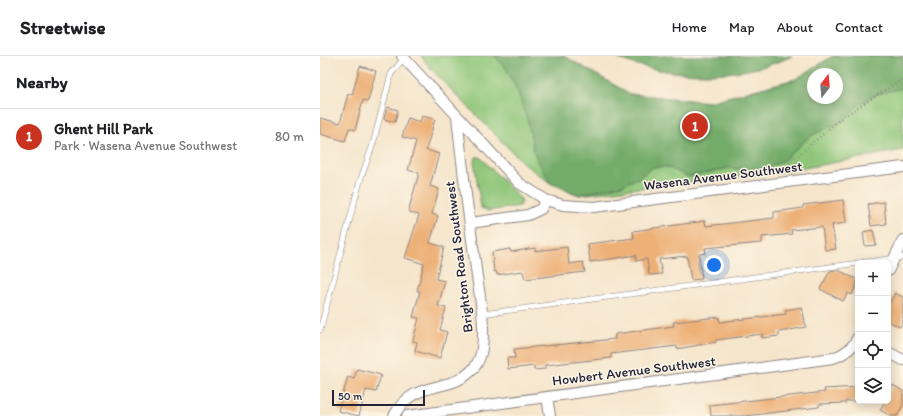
<!DOCTYPE html>
<meta charset="utf-8">
<style>
:root{--surface:#fff;--page:#f6f6f6;--text:#202124;--muted:#757577;--line:#e0e0e0;--accent:#c8321e}
body{margin:0;font-family:Itim,sans-serif;background:var(--page);color:var(--text)}
.controls{position:absolute;right:12px;bottom:12px;display:grid;overflow:hidden;border-radius:6px;box-shadow:0 2px 10px #0003}
.controls button{width:36px;height:36px;display:grid;place-items:center;padding:0;border:0;border-bottom:1px solid var(--line);background:var(--surface);color:var(--text);font:20px sans-serif}
.compass{position:absolute;left:487px;top:12px;width:36px;height:36px;border-radius:50%;background:var(--surface);box-shadow:0 2px 10px #0003;rotate:16deg}
.scale{position:absolute;left:12px;bottom:10px;width:93px;box-sizing:border-box;padding-left:4px;border:2px solid #22223b;border-top:0;font-size:11px;line-height:14px;white-space:nowrap;color:#22223b;-webkit-text-stroke:3px #fcf5e5;paint-order:stroke}
.you{position:absolute;left:394px;top:209px;width:14px;height:14px;margin:-10px;border:3px solid #fff;border-radius:50%;background:#1a73e8;box-shadow:0 0 0 6px #1a73e833}
.badge{display:grid;place-items:center;width:26px;height:26px;border-radius:50%;background:var(--accent);color:#fff;font-size:13px;font-weight:700}
.pin{position:absolute;translate:-50% -50%;border:2px solid #fff;box-shadow:0 1px 4px #0006}
.list{margin:0;padding:0;list-style:none}
h2{display:flex;justify-content:space-between;align-items:center;height:52px;margin:0;padding:0 16px;font-size:17px}
h2 small{font-size:13px;font-weight:400;color:var(--muted)}
.list li{display:grid;grid-template-columns:26px 1fr auto;gap:12px;align-items:center;box-sizing:border-box;height:56px;padding:0 16px;border-top:1px solid var(--line)}
.list b{display:block;font-size:15px;white-space:nowrap}
.list p{margin:0;font-size:13px;white-space:nowrap;color:var(--muted)}
.list em{font-size:13px;font-style:normal;color:var(--muted)}
.icon{flex:none;width:22px;height:22px;fill:none;stroke:currentColor;stroke-width:2;stroke-linecap:round;stroke-linejoin:round}
.map{position:relative;flex:none;width:583px;height:360px;overflow:hidden}
header{display:flex;align-items:center;gap:24px;box-sizing:border-box;height:56px;padding:0 20px;background:var(--surface);border-bottom:1px solid var(--line)}
header strong{font-size:19px}
nav{display:flex;gap:22px;margin-inline-start:auto;font-size:14px}
main{display:flex}
aside{flex:1;background:var(--surface)}
.map>svg:first-child{display:block}
.green{fill:#8fc679;stroke:#58745a;fill-rule:evenodd}
.forest{fill:#73ab69;stroke:#4a6652;fill-rule:evenodd}
.building{fill:#edb077}
.lines{fill:none;stroke-linecap:round;stroke-linejoin:round}
.service-casing{stroke:#8c8483;stroke-width:6}
.minor-casing{stroke:#8c8483;stroke-width:12}
.path{stroke:#8c8483;stroke-width:2;stroke-dasharray:1 3;stroke-linecap:butt}
.service{stroke:#fff;stroke-width:5}
.minor{stroke:#fff;stroke-width:10}
.labels{text-anchor:middle;dominant-baseline:central;stroke-width:3;stroke-linejoin:round;paint-order:stroke}
.street-label{font-size:14px;fill:#22223b;stroke:#fcf5e5}
</style>
<header>
<strong>Streetwise</strong>
<nav><a>Home</a><a>Map</a><a>About</a><a>Contact</a></nav>
</header>
<main>
<aside>
<h2>Nearby<small></small></h2>
<ul class="list">
<li><span class="badge">1</span><div><b>Ghent Hill Park</b><p>Park · Wasena Avenue Southwest</p></div><em>80 m</em></li>
</ul>
</aside>
<div class="map">
<svg width="583" height="360" viewBox="0 0 583 360">
<rect width="100%" height="100%" fill="#fcf5e5"/>
<filter id="ink" filterUnits="userSpaceOnUse"><feTurbulence type="fractalNoise" baseFrequency=".025" numOctaves="2"/><feDisplacementMap in="SourceGraphic" scale="8" xChannelSelector="R" yChannelSelector="G"/><feConvolveMatrix kernelMatrix="1 2 1 2 8 2 1 2 1" color-interpolation-filters="sRGB"/></filter>
<filter id="wash" filterUnits="userSpaceOnUse"><feTurbulence type="fractalNoise" baseFrequency=".012" numOctaves="4" result="noise"/><feDisplacementMap in="SourceGraphic" scale="16" xChannelSelector="R" yChannelSelector="G"/><feGaussianBlur stdDeviation="0.9" result="paint"/><feColorMatrix in="noise" values="0 0 0 0 0 0 0 0 0 0 0 0 0 0 0 0 0 1.4 0 .05"/><feComposite in="paint" operator="in"/></filter>
<g filter="url(#wash)">
<rect width="100%" height="100%" fill="#f5e5cb"/>
<path class="green" d="M 101,0 L 244,0 L 310,38 L 389,46 L 476,23 L 513,0 L 583,0 L 583,94 L 468,115 L 259,139 L 230,127 L 203,107 L 111,13 ZM 493,18 L 517,18 L 517,42 L 493,42 Z
M 156,101 L 160,101 L 200,142 L 202,146 L 200,150 L 168,155 L 161,152 L 154,105 Z"/>
<path class="forest" d="M 175,0 L 244,0 L 310,38 L 389,46 L 476,23 L 513,0 L 583,0 L 583,32 L 557,38 L 538,49 L 524,64 L 489,81 L 464,104 L 447,112 L 427,114 L 409,112 L 368,121 L 347,111 L 333,111 L 320,121 L 302,129 L 259,139 L 230,127 L 214,97 L 208,66 L 198,36 L 186,13 ZM 493,18 L 517,18 L 517,42 L 493,42 Z
M 292,0 L 472,0 C 421,25 344,23 292,0 Z"/>
<g id="blocks">
<path class="building" d="M 40,10 L 56,15 L 48,45 L 43,44 L 35,74 L 29,72 L 25,85 L 0,78 L 0,62 L 20,67 L 28,38 L 32,39 Z
M 67,51 L 78,54 L 75,66 L 64,63 Z
M 102,60 L 115,63 L 106,94 L 119,98 L 110,130 L 119,133 L 112,158 L 118,160 L 110,187 L 124,191 L 116,223 L 125,225 L 118,250 L 126,252 L 120,274 L 127,276 L 120,302 L 95,295 L 97,286 L 93,285 L 99,262 L 93,261 L 100,235 L 97,235 L 104,208 L 85,202 L 99,159 L 88,156 L 99,117 L 88,114 L 96,85 L 82,81 L 88,62 L 100,66 Z
M 523,144 L 526,167 L 512,169 L 516,193 L 505,194 L 502,171 L 471,174 L 472,178 L 442,181 L 442,187 L 385,192 L 386,197 L 379,198 L 382,223 L 371,224 L 367,200 L 339,203 L 342,218 L 329,219 L 327,203 L 316,205 L 316,199 L 270,206 L 268,188 L 314,182 L 313,175 L 385,165 L 386,170 L 454,162 L 454,156 L 483,152 L 483,149 Z
M 564,146 L 566,168 L 551,170 L 548,148 Z
M 553,174 L 556,189 L 545,190 L 543,176 Z
M 247,191 L 249,208 L 263,206 L 265,216 L 205,223 L 203,216 L 202,215 L 177,219 L 176,215 L 174,216 L 172,196 L 190,193 L 191,196 L 215,192 L 215,195 Z
M 518,214 L 538,224 L 532,239 L 528,237 L 523,245 L 500,233 L 510,215 Z
M 575,237 L 583,241 L 583,265 L 580,271 L 568,265 L 568,251 Z
M 482,251 L 486,271 L 459,276 L 459,280 L 442,282 L 442,278 L 396,284 L 396,286 L 357,293 L 357,290 L 291,298 L 291,302 L 225,309 L 225,313 L 214,314 L 214,310 L 188,313 L 187,302 L 195,302 L 194,293 L 295,283 L 295,278 L 354,270 L 353,266 L 399,261 L 400,266 L 466,258 L 465,254 Z
M 37,313 L 61,319 L 56,336 L 46,334 L 39,360 L 18,355 L 28,321 L 34,323 Z
M 573,329 L 583,335 L 583,349 L 577,360 L 571,360 L 560,354 L 565,345 L 568,345 L 568,339 Z
M 538,331 L 538,345 L 525,345 L 526,347 L 499,348 L 499,351 L 425,360 L 391,360 L 390,349 L 505,336 L 504,333 Z"/>
</g>
</g>
<g filter="url(#ink)">
<use href="#blocks" fill-opacity="0" stroke="#8c8483" stroke-width="1"/>
<g class="lines">
<g class="service-casing">
<path id="service" d="M 162,258 L 583,201
M 0,274 L 40,125 L 53,88 L 71,18 L 84,2"/>
</g>
<g class="minor-casing">
<path id="minor" d="M 82,0 L 199,127 L 226,144 L 243,149 L 274,151 L 583,111
M 150,167 L 208,159 L 221,153 L 226,144
M 568,215 L 583,184
M 568,296 L 583,304
M 227,341 L 230,360
M 74,360 C 94,321 131,339 154,312 C 158,307 161,299 162,292 C 166,264 158,233 155,205 C 148,157 142,108 137,60
M 87,360 L 513,302 C 525,298 533,292 538,281"/>
</g>
<path class="path" d="M 460,115 L 524,60 L 583,23"/>
<use href="#service" class="service"/>
<use href="#minor" class="minor"/>
</g>
</g>
<g class="labels">
<g class="street-label">
<text transform="translate(403 120) rotate(-7)">Wasena Avenue Southwest</text>
<text transform="translate(139 201) rotate(-97)">Brighton Road Southwest</text>
<text transform="translate(314 315) rotate(-7)">Howbert Avenue Southwest</text>
</g>
</g>
</svg>
<div class="controls">
<button>+</button>
<button>−</button>
<button><svg class="icon" aria-label="locate" viewBox="0 0 24 24"><circle cx="12" cy="12" r="6"/><path d="M12 2v4M12 18v4M2 12h4M18 12h4"/></svg></button>
<button><svg class="icon" aria-label="layers" viewBox="0 0 24 24"><path d="M12 4l9 5-9 5-9-5zM3 14l9 5 9-5"/></svg></button>
</div>
<svg class="compass" viewBox="-18 -18 36 36"><path d="M0-13l5 13h-10z" fill="#e53935"/><path d="M0 13l5-13h-10z" fill="#757577"/></svg>
<div class="scale">50 m</div>
<div class="you"></div>
<div class="pin badge" style="left:375px;top:70px">1</div>
</div>
</main>
